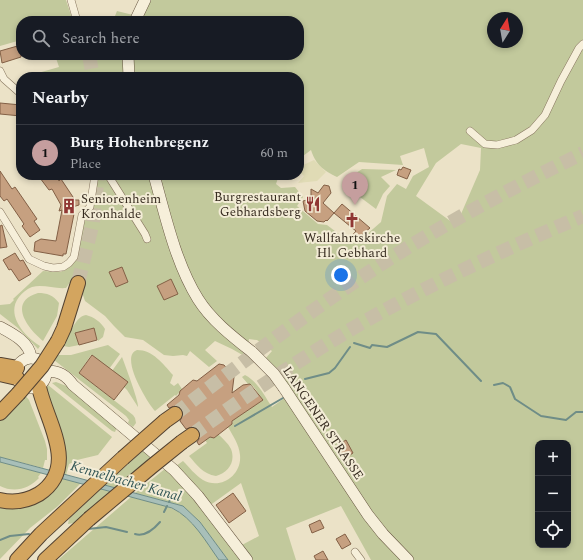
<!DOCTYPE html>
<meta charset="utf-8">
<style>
:root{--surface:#171b24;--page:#20242c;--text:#f1f3f6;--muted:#9ea1a6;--line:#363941;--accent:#c59e9e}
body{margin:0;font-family:Spectral,serif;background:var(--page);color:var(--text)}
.controls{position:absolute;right:12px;bottom:12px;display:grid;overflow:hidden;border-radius:8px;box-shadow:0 2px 6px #0003}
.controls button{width:36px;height:36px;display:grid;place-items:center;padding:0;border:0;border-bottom:1px solid var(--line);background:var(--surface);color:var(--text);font:20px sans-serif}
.compass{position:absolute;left:487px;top:12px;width:36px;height:36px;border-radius:50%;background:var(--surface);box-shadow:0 2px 6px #0003;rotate:11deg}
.you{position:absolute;left:341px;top:275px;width:14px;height:14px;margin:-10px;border:3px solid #fff;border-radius:50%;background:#1a73e8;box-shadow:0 0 0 6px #1a73e833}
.badge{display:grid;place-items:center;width:26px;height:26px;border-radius:50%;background:var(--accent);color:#111;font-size:13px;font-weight:700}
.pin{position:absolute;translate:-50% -33px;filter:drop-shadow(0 1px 2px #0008)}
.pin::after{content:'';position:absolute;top:21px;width:14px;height:12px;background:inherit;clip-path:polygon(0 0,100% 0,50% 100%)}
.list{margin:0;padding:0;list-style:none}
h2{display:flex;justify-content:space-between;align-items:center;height:52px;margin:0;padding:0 16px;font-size:17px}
h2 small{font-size:13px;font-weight:400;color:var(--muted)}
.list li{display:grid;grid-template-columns:26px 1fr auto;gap:12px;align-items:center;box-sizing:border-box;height:56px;padding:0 16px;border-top:1px solid var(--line)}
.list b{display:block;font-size:15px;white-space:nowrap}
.list p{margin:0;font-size:13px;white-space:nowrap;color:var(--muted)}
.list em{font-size:13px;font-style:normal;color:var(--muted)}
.icon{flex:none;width:22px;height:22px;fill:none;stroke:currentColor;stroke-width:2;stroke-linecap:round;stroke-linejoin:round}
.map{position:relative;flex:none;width:583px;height:560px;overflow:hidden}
.search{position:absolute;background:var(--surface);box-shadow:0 2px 6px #0003;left:16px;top:16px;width:288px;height:44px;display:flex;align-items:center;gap:10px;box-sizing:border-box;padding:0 14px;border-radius:16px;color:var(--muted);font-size:15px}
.panel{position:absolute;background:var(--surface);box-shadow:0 2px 6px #0003;left:16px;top:72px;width:288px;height:108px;border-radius:16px}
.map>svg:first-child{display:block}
.farmland{fill:#e0dbb5}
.green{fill:#c2c99c;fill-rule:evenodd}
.water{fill:#a8bfb9;stroke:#6f8d87}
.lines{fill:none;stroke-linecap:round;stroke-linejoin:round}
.stream{stroke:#6f8d87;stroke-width:2}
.building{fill:#c6a080;stroke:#836046}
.motorway-tunnel{stroke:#c7bea6;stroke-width:14;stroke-dasharray:14 7;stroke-linecap:butt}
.minor-casing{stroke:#86755e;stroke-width:8}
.secondary-casing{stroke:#675641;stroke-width:12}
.motorway-casing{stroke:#544332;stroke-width:16}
.minor{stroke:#f6efda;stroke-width:7}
.secondary{stroke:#f6efda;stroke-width:11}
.motorway{stroke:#d3a55f;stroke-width:14}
.secondary-bridge-casing{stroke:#675641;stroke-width:12;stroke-linecap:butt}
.motorway-bridge-casing{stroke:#544332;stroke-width:16;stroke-linecap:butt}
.secondary-bridge{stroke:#f6efda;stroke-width:11}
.motorway-bridge{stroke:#d3a55f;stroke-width:14}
.labels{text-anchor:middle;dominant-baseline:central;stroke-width:4;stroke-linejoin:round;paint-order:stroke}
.poi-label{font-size:13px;fill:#372c20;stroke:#f3ecd6;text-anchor:end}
.street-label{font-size:13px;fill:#372c20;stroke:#f3ecd6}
.water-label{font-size:14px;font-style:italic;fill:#315555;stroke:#f3ecd6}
</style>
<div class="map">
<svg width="583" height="560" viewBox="0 0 583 560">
<rect width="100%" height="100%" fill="#ebe2c7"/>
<path class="farmland" d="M 314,160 L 326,172 L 317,181 L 298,183 L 304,176 L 299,171 L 299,167 Z"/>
<path class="green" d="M 0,0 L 66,0 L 73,21 L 21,21 L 21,40 L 0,46 Z
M 151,0 L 583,0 L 583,560 L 371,560 L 341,506 L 286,528 L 296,560 L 250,560 L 240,546 L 259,536 L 241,483 L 209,506 L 176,466 L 183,461 C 189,467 195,475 203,480 C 221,490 242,475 240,455 C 239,444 233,436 228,427 L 232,424 L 233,420 L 263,400 L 253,386 L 248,384 L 242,377 L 245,375 C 258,382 264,395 272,407 L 293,392 L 265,359 L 272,351 L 257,340 L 249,339 L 246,357 L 232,349 L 215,341 L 205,350 L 217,361 L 209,367 L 190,351 L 187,356 L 183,355 L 173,356 L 164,355 L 143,340 L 125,337 L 114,326 L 105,316 L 85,301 L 82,292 L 71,281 L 66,288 C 54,289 43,284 32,287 C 27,289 22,293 19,297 C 5,315 25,337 40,346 L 38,349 L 18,328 L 0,314 L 0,305 L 10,304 L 14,300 L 13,299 L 43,271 L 61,272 L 72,264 L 75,261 L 78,254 L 85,218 L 93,210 L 97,175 L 279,175 L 276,184 L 281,188 L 295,187 L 303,197 L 297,206 L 318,224 L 327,225 L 348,241 L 358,242 L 381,222 L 387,196 L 397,184 L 406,189 L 413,176 L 429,167 L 424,148 L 400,156 L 403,165 L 359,162 L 337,177 C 323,170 316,165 311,150 L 299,159 L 299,77 L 24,77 L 59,67 L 55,55 L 299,55 L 299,21 L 113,21 L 117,11 L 141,17 ZM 493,18 L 517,18 L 517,42 L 493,42 ZM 461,144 L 481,148 L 480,170 L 458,221 L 453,223 L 416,196 L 436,163 ZM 538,443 L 568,443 L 568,545 L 538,545 Z
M 362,169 L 396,170 L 381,177 L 390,186 L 383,194 L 376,209 L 360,197 L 354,186 L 357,183 L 350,177 Z
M 38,293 C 47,293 53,295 59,303 L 57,316 L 43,341 C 28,329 7,302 38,293 Z
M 86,315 C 94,317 101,322 105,329 L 103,337 L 98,341 L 93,328 L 76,333 L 79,345 L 69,347 L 63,346 C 69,337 75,316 86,315 Z
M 108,345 L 120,354 L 109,369 L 91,355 L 79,373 L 133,415 L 135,418 L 136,423 L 133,427 L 128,423 L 129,420 L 126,416 L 54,360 L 57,355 L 71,355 Z
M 137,350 C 153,350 163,364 173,375 L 170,383 L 174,386 L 178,383 L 182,389 L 176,396 L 175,395 L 155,411 C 147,402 119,356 137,350 Z
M 122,357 C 125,365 139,402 138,407 L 127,390 L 124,387 L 127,383 L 112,371 Z
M 56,382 L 69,387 L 117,427 L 115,432 L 112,431 L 52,383 Z
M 48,385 L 112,437 L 98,455 L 77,460 L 69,464 L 66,475 L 61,473 L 46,388 Z
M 25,395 L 29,400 L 45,441 L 47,449 L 47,460 L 45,460 L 43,468 L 0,457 L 0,419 Z
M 218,434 C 223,439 228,443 231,449 C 236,462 228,473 216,476 C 203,474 197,465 189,456 L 207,443 L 205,440 L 210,437 L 214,437 Z
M 145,449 L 154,456 L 116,488 L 105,485 Z
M 0,462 L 41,473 L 38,477 L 39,478 C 29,489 14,493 0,486 Z
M 166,468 L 197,501 L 242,560 L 228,560 L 200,522 L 183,506 L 135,493 Z
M 59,478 L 81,483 L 58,506 L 30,528 L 0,559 L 0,503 L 4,504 Z
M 101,489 L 112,491 L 74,523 L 68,524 L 69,519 Z
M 131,497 C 144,501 161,503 173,509 C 194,518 207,543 219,560 L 58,560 Z"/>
<path class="water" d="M 0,457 L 183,506 L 200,522 L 228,560 L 219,560 C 206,542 193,518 172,508 L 0,462 Z"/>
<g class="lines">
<path class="stream" d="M 354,343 L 370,348 L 372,345 L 387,347 L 418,332 L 436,334 L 481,381
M 305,379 L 329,373 L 335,368 L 350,347
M 494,385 L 503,383 L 510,387 L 515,399 L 541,416 L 566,420 L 576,412 L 583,412
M 235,426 L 283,398
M 169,502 L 172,497
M 164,512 L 167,506
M 88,529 L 106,527 L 127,532
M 135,534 C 145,537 154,529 160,522
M 0,540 L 10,536 L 29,534"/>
</g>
<path class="building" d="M 21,45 L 21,57 L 2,63 L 0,51 Z
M 0,103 L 21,105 L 21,116 L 0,114 Z
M 403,167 L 411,170 L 407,179 L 397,175 L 399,169 L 401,170 Z
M 0,171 L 12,189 L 15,187 L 37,219 L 34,221 L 40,230 L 30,237 L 22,226 L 24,224 L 7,199 L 4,201 L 0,196 Z
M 44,175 L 55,175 L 59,181 L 61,179 L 75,200 L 79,200 L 79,205 L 66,209 L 74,214 L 66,254 L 63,254 L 63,256 L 34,251 L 35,242 L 41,239 L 56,241 L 62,210 L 59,211 L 61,205 L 52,189 L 49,190 L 40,178 Z
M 324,185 L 329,186 L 331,193 L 323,203 L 334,213 L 327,221 L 326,220 L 324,222 L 317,221 L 305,211 L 303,201 L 307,200 L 311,196 L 311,189 L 318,193 Z
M 342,204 L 370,228 L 358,238 L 351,237 L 356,231 L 334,213 Z
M 2,225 L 7,247 L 0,248 L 0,226 Z
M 15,253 L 20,261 L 23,260 L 31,274 L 19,281 L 11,269 L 9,270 L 3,260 Z
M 122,267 L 128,282 L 116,287 L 109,272 Z
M 171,279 L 178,294 L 164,300 L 157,286 Z
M 94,328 L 97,340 L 79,345 L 75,333 Z
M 92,355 L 128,382 L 114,400 L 79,373 Z
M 219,364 L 224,365 L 234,377 L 232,393 L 243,385 L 250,384 L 263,400 L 232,421 L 232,424 L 214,438 L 210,437 L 199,445 L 197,442 L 199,439 L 200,435 L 199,430 L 192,427 L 186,429 L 180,421 L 183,414 L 182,409 L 175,406 L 169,408 L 167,405 L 179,395 L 180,391 L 193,380 L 197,381 Z
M 346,440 L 353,453 L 344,459 L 336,446 Z
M 233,493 L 246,511 L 229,523 L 216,505 Z
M 320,520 L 324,528 L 312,533 L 309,525 Z
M 345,534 L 351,544 L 342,549 L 336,539 Z
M 323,551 L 328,560 L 316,560 L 314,556 Z"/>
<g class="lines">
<path class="motorway-tunnel" d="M 89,55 L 93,77
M 78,283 L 93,222 L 98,175
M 175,414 C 244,361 313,308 386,261 C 449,221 516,186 583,153
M 192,435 C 248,394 306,355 367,320 C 437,281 509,247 583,216"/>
<g class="minor-casing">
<path id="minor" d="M 71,0 L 77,21
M 0,71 L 4,79 L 21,94
M 470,131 L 485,144 L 497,145 L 516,140 L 532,130 L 545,115 L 561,81 L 579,48 L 583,44
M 108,175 L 145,234 L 147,239
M 0,212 L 29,259 L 44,266 L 53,268 L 63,267 L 69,263 L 74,257 L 82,215 L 90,207 L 95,175
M 355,552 L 361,560"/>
</g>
<g class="secondary-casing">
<path id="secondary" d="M 135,21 L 145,0
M 128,55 L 129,77
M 154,175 C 165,215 176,264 198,299 C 211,320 233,337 252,352
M 0,327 C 13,334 29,342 31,357
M16 373a15 15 0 1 1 30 0a15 15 0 1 1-30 0Z
M 47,371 C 59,371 66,375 73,385 L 174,470 L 198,496 L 247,560
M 284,388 L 368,515 L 383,534 L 408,560"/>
</g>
<g class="motorway-casing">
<path id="motorway" d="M 58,341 L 64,328 L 78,283
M 0,365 L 17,368
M 0,374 L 17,378
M 0,413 L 18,394
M 165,421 L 175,414
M 182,442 L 192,435
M 0,500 C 13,503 27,501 39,494 C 80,467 46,421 39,387
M 17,560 L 41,534 L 123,458
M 45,560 L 89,519"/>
</g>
<use href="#minor" class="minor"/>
<use href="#secondary" class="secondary"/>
<use href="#motorway" class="motorway"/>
<g class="secondary-bridge-casing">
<path id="secondary-bridge" d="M 252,352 L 274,374 L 284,388"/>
</g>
<g class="motorway-bridge-casing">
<path id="motorway-bridge" d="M 18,394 L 42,366 L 58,341
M 123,458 L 165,421
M 89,519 L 151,467 L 182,442"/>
</g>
<use href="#secondary-bridge" class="secondary-bridge"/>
<use href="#motorway-bridge" class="motorway-bridge"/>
</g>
<defs>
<g id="restaurant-bare" transform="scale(1.2)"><path d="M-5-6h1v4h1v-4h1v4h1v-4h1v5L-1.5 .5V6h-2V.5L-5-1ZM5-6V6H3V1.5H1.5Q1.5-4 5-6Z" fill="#903633" stroke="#f3ecd6" stroke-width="2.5" paint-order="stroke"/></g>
<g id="building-bare" transform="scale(1.2)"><path d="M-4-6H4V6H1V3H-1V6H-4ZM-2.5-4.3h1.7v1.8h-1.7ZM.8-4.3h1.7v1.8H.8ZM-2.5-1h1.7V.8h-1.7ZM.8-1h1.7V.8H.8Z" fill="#903633" stroke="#f3ecd6" stroke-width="2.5" paint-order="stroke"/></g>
<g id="church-bare" transform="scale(1.2)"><path d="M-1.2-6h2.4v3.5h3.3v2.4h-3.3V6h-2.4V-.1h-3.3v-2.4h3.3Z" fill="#903633" stroke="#f3ecd6" stroke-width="2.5" paint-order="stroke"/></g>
</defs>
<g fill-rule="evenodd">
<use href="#restaurant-bare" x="313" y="204"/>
<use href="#building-bare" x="69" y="206"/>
<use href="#church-bare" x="352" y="220"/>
</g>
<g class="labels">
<g class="poi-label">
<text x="301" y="197">Burgrestaurant<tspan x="301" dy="15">Gebhardsberg</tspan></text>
<text x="81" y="199" text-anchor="start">Seniorenheim<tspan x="81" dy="15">Kronhalde</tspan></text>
<text x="352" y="238" text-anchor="middle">Wallfahrtskirche<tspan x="352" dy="15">Hl. Gebhard</tspan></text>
</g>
<g class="street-label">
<text transform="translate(323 423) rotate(56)">LANGENER STRASSE</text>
</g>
<g class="water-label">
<text transform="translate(126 481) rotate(16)">Kennelbacher Kanal</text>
</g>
</g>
</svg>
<div class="controls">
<button>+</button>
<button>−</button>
<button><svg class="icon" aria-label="locate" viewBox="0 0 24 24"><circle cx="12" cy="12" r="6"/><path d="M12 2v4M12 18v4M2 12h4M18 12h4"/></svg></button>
</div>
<svg class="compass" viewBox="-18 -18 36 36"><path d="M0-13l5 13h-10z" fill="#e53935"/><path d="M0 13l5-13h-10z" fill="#9ea1a6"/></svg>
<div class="you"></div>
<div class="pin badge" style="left:355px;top:205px">1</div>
<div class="search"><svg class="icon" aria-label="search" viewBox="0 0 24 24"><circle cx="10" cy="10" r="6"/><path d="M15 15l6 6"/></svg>Search here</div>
<section class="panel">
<h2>Nearby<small></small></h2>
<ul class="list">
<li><span class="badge">1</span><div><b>Burg Hohenbregenz</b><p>Place</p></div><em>60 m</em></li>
</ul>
</section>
</div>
